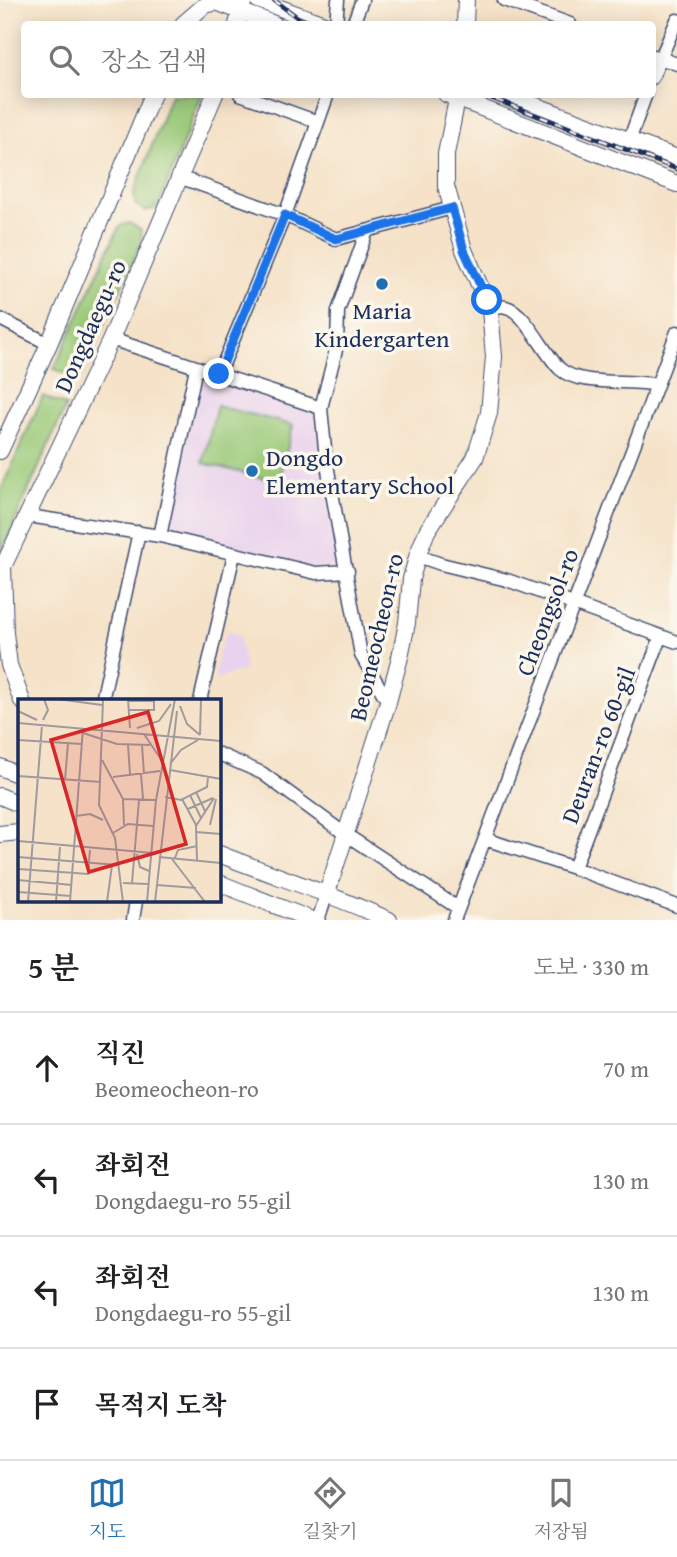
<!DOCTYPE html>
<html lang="ko">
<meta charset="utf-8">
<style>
:root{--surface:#fff;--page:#f2f2f2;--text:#202124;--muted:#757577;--line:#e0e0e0;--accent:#1f6fb2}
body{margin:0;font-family:"Gentium Book Plus","Noto Serif KR",serif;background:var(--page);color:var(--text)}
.stop{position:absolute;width:21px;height:21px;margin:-16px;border:5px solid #1a73e8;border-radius:50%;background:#fff}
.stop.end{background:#1a73e8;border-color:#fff;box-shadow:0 2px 7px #0008}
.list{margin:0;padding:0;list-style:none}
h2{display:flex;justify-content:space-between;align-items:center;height:91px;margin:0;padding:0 28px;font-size:30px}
h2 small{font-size:23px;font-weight:400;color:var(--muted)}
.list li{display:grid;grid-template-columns:46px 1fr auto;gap:21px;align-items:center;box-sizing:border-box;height:112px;padding:0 28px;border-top:2px solid var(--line)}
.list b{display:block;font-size:26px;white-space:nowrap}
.list p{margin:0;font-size:23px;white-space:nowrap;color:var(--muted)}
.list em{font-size:23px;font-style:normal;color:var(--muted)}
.icon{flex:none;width:38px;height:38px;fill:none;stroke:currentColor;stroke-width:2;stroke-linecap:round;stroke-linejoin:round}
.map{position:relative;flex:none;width:677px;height:920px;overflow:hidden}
.search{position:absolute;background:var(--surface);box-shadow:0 4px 18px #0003;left:21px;right:21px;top:21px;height:77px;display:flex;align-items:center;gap:18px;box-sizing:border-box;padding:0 24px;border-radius:7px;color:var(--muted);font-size:26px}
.sheet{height:539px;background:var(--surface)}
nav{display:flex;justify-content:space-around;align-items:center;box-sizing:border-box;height:98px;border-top:2px solid var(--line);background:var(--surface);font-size:19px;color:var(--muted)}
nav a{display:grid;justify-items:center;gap:4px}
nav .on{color:var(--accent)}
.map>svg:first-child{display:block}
.built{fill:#e9d2ed}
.green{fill:#9ac978;stroke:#5a7c6b;stroke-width:2}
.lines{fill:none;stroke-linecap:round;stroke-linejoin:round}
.minor-casing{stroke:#3c4a6e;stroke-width:15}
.major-casing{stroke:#3c4a6e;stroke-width:18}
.minor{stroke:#fff;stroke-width:12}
.major{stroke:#fff;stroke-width:16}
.rail-casing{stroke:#1b2f5e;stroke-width:5}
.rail{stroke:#fbf7ec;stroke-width:2.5;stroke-dasharray:8;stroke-linecap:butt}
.route{stroke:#1a73e8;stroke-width:9}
.poi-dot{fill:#1f6fb2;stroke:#fbf7ec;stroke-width:2.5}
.labels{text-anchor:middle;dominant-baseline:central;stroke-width:7;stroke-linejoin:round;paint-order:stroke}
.poi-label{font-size:24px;fill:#1b2f5e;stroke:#fbf7ec}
.street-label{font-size:24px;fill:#1b2f5e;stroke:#fbf7ec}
.inset-road{fill:none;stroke:#9e9a9e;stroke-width:2}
.view{fill:#d62828;fill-opacity:0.15;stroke:#d62828;stroke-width:3.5}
.inset-edge{fill:none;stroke:#1b2f5e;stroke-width:3.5}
</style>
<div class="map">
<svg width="677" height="920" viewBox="0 0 677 920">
<rect width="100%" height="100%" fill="#fbf7ec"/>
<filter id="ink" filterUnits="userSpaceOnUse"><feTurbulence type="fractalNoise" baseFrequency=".0143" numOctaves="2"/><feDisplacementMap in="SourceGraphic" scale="14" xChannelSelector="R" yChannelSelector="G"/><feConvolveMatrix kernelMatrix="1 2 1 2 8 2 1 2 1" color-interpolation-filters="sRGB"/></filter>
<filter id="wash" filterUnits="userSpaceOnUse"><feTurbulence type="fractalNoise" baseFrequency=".00686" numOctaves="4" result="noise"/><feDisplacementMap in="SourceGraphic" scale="28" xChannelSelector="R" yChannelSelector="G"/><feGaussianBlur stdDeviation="1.57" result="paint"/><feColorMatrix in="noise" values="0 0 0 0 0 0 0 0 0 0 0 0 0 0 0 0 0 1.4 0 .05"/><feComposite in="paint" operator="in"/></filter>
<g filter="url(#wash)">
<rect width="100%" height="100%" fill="#f5e2c8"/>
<path class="built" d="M 208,379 L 311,412 L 316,419 L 340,563 L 334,567 L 314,568 L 173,531 L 168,523 L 199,383 Z
M 226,631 L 239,635 L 245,670 L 215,679 L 217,658 Z"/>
<path class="green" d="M 171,95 L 202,95 L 159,204 L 154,209 L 145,211 L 135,204 L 134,193 Z
M 130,223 L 141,230 L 142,241 L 79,380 L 54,369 L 117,231 L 122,225 Z
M 43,396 L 66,406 L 0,554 L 0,492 Z
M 217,406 L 293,425 L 279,482 L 203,463 Z"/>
</g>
<g filter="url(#ink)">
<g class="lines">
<g class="minor-casing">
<path id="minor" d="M 504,0 L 570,24
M 336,24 L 338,0
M 353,24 L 362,0
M 654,56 L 677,64
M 652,78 L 677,20
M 240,94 L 318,122
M 629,141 L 646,94
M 179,177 L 285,215 L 336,239 L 452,208
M 490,309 C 495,308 501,305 506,307 C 525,311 545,355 560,369 C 580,387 630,379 657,385
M 0,319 L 49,344
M 111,339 L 321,408 L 326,459 L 361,655 L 388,702
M 219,374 L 285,215 L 328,94
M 321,408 L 337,346 L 338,311 L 367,231
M 28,516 L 160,536 L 316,573 L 348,571
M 160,536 L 196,368
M 418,556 L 441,564 L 507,580 L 677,642
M 102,701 L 139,532
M 200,701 L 234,554
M 219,754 L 262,773 L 345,834 L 458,908
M 485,839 L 574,868 L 677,906
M 574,868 L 661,636
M 133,920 L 136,901
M 318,920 L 326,896
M 454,920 L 677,332"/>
</g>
<g class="major-casing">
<path id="major" d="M 211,0 L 274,24
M 258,0 L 324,24
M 183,24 L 205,5 L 223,1
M 237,24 L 244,0
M 465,24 L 466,0
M 446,94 L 677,184
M 504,94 L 677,158
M 0,451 L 49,344 L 153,94
M 3,566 L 5,633 L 9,665 L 22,701
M 0,573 L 111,339 L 215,94
M 0,767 L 19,775
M 0,796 L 19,804
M 0,834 L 19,832
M 219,854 C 275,876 334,895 389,920
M 219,883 L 312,920
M 326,896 L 388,702 L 400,657 L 407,623 L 411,579 L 418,554 L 427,531 L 475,458 L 489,413 L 494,357 L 490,309 L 464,250 L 446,186 L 446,154 L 458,94"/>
</g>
<use href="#minor" class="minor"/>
<use href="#major" class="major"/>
<g class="rail-casing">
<path id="rail" d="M 274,0 L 297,17 L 314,24
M 481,94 L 677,169"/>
</g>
<use href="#rail" class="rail"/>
</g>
</g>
<g class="lines" filter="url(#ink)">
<path class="route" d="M 219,374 L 285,215 L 336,239 L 452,208 L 464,250 L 487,300"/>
</g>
<g class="poi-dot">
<circle cx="382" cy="284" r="7"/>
<circle cx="252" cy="471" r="7"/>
</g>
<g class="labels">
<g class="poi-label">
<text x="382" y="310">Maria<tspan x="382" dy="28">Kindergarten</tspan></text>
<text x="266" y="457" text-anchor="start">Dongdo<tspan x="266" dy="28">Elementary School</tspan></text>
</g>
<g class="street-label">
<text transform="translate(90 326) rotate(-66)">Dongdaegu-ro</text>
<text transform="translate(547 612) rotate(-69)">Cheongsol-ro</text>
<text transform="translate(376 637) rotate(-77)">Beomeocheon-ro</text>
<text transform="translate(598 745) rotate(-69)">Deuran-ro 60-gil</text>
</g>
</g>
<g transform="translate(18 699)">
<rect width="203" height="203" fill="#f5e2c8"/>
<path class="inset-road" d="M 39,0 L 84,6M 110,0 L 112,29M 110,2 L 136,2M 162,7 L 169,25 L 182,36M 110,11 L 136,11 L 136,0M 0,12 L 19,21M 25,21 L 30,11 L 26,0M 0,24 L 203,42M 119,29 L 141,22 L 153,5M 84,30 L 85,0M 84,30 L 81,106 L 97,139 L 105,203M 65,34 L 99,45 L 132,46M 126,35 L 144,62M 182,36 L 183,0M 0,41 L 64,45M 110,46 L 112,75M 124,46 L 126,75M 84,61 L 105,100 L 138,101M 152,65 L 163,51 L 180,41M 152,71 L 203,80M 123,75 L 125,100M 0,77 L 83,83M 95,78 L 142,72M 47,81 L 50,44M 178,93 L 187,112M 172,96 L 183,119M 147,98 L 163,101 L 189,88 L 190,78M 105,100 L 106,126M 164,100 L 178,126M 170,110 L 195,99M 58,117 L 72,115 L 85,121M 192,126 L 198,100M 178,133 L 203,135M 95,134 L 110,125 L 135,127M 0,142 L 135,154M 119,155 L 122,168 L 131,172M 0,158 L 100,166M 141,158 L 203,164M 157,159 L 160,151 L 179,147M 154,160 L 187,203M 179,162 L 178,127 L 196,99M 0,170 L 70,175 L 72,151M 0,181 L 54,186M 105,184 L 130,185M 114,184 L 121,101M 139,186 L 178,189M 0,193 L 53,197M 10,203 L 24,26M 38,203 L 42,148M 52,203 L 65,29M 89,203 L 94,166M 129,203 L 138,101 L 157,0M 137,203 L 159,12"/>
<path class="view" d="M 130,13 L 168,145 L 71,173 L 33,41 Z"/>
<rect width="203" height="203" class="inset-edge"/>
</g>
</svg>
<div class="stop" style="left:487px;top:300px"></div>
<div class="stop end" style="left:219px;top:374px"></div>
<div class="search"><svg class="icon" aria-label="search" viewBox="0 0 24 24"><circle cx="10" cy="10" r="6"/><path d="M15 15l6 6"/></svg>장소 검색</div>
</div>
<section class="sheet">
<h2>5 분<small>도보 · 330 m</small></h2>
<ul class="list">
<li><svg class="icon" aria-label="ahead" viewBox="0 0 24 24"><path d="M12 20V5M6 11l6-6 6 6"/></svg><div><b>직진</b><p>Beomeocheon-ro</p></div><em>70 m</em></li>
<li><svg class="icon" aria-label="left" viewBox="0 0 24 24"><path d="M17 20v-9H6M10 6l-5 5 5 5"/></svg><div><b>좌회전</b><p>Dongdaegu-ro 55-gil</p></div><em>130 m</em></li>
<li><svg class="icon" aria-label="left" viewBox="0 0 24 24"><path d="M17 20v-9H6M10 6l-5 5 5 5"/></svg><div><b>좌회전</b><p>Dongdaegu-ro 55-gil</p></div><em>130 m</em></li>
<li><svg class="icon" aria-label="arrive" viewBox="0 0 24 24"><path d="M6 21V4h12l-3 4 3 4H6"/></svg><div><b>목적지 도착</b></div></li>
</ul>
</section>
<nav>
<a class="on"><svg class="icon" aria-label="map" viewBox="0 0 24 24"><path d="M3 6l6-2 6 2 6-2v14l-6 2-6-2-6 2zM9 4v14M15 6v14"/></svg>지도</a>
<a><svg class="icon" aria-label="directions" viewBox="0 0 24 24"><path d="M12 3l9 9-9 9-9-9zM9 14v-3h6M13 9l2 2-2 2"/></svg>길찾기</a>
<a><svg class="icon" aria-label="saved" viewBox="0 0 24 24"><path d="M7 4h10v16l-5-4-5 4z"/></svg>저장됨</a>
</nav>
